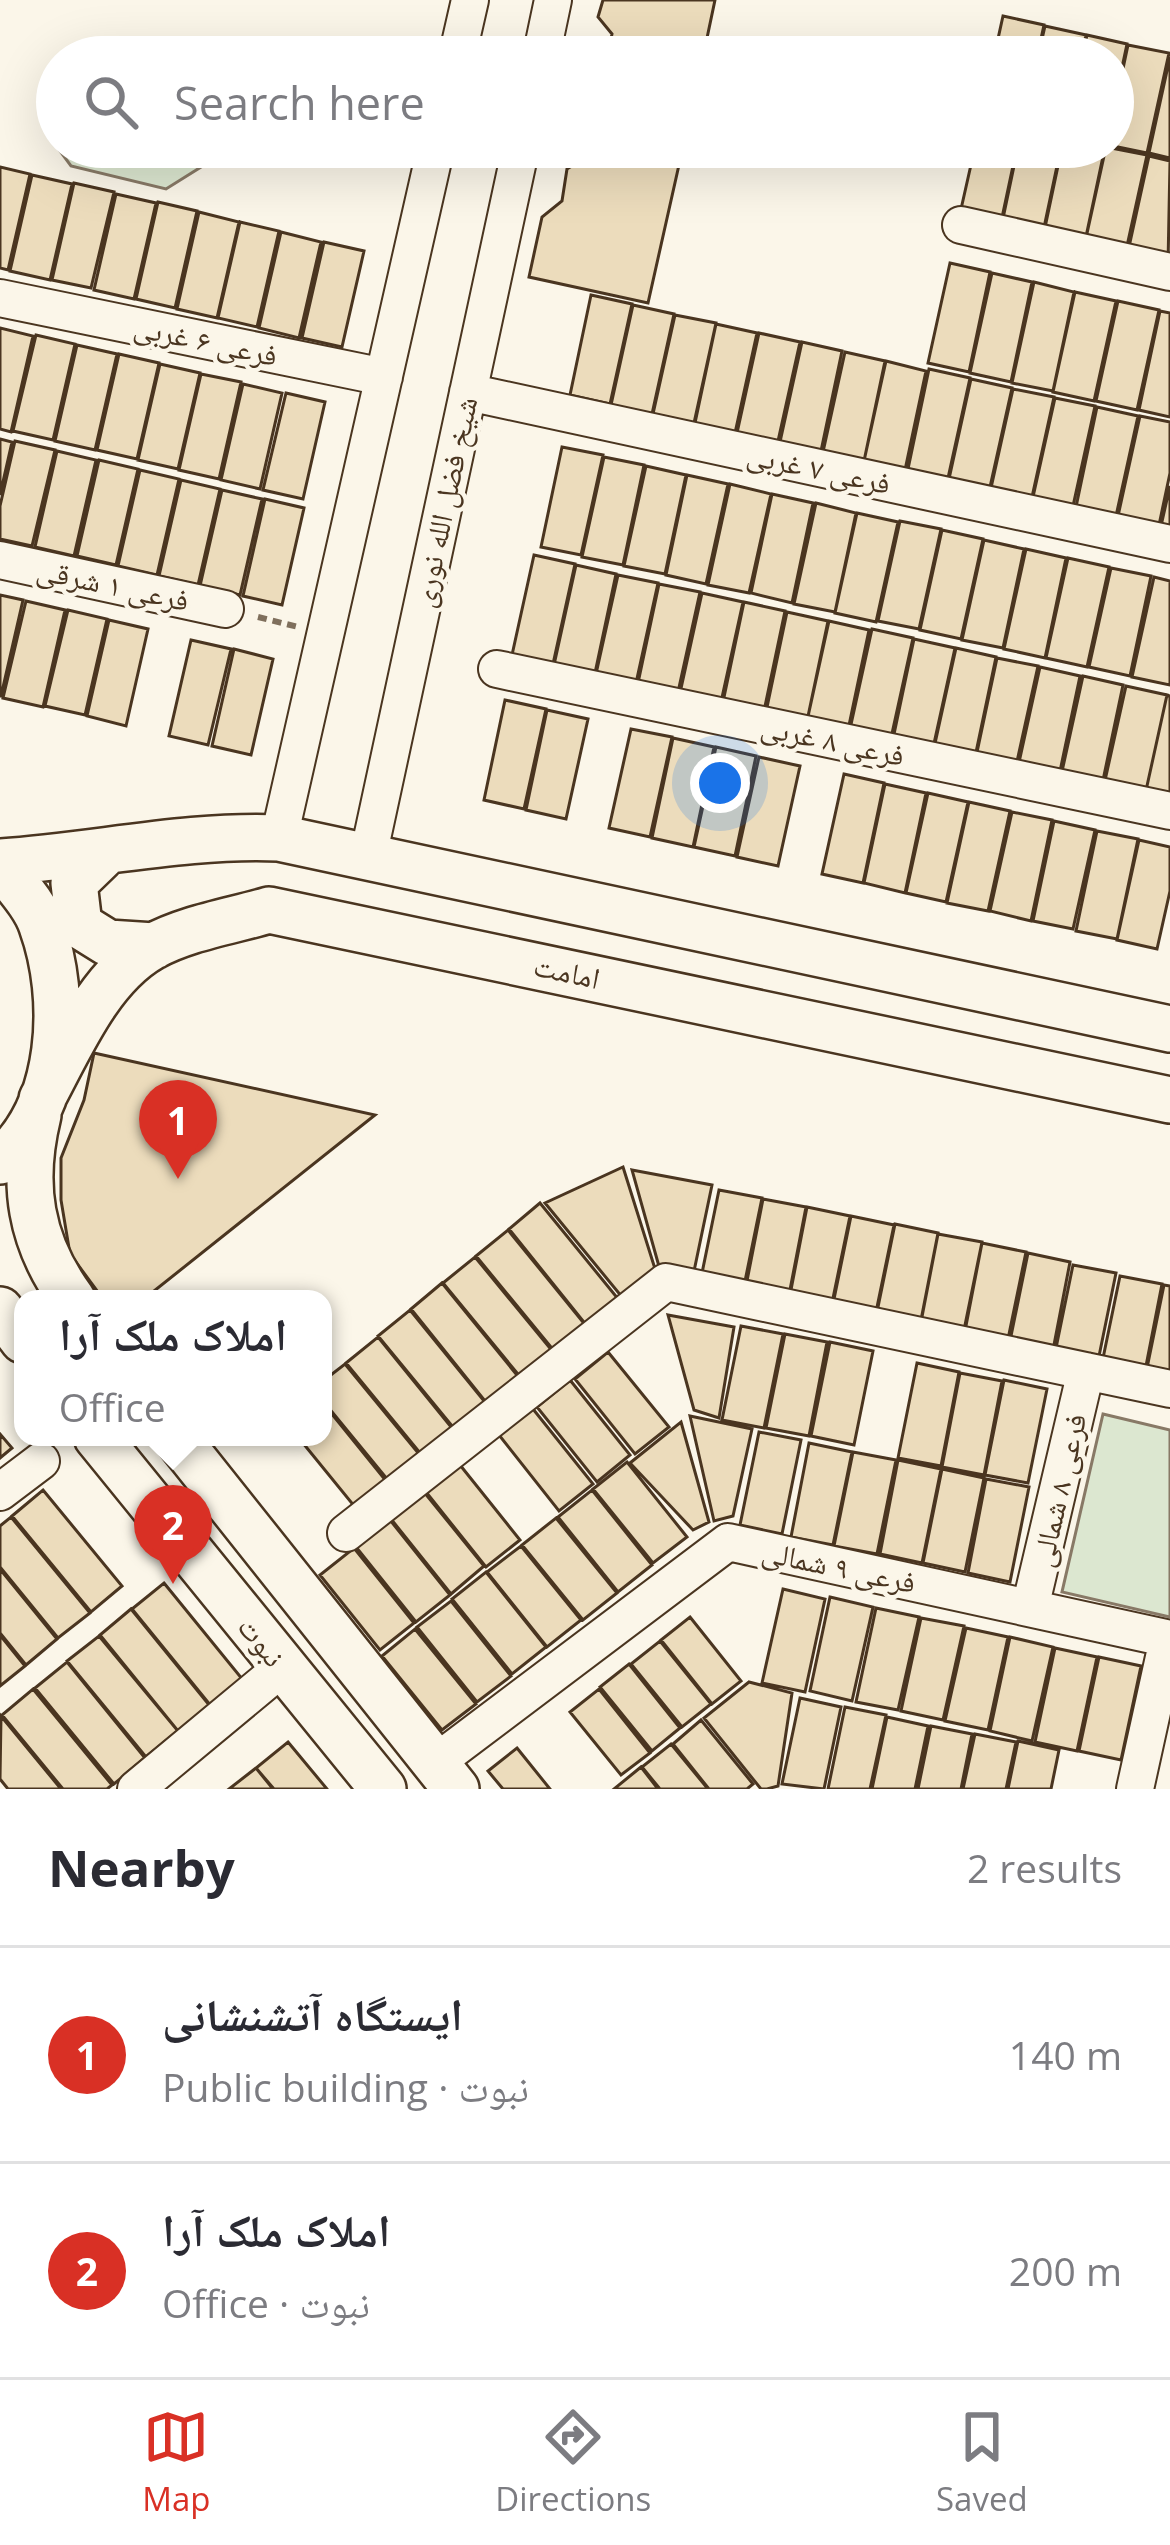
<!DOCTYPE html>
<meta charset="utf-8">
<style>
:root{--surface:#fff;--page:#f7f7f7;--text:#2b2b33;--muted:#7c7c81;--line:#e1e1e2;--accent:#d93025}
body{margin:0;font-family:"Open Sans","Noto Naskh Arabic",sans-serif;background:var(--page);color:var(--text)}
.you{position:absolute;left:720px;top:783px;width:42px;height:42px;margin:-30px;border:9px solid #fff;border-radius:50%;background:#1a73e8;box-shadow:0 0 0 18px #1a73e833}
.badge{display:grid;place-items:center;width:78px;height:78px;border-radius:50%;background:var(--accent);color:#fff;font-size:39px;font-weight:700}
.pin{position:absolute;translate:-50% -99px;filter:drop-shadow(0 3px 6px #0008)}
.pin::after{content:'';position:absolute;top:63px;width:42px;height:36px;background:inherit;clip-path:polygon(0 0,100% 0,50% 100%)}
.popup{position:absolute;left:14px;top:1290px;width:318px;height:156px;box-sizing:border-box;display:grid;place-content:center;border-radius:24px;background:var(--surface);filter:drop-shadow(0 3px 9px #0005);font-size:39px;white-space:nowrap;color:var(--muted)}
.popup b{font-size:45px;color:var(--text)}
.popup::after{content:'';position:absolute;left:50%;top:100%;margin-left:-24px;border:24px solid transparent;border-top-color:var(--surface)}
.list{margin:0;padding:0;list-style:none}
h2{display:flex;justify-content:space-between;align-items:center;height:156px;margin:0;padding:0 48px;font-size:51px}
h2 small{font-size:39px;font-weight:400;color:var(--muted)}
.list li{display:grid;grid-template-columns:78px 1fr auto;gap:36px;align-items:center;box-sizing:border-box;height:216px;padding:0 48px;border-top:3px solid var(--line)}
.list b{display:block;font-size:45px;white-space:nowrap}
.list p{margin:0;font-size:39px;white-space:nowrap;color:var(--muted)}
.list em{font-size:39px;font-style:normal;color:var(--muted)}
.icon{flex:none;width:66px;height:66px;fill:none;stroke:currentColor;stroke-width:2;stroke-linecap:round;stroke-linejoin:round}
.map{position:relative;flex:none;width:1170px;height:1789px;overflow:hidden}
.search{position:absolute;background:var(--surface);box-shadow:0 12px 48px #0002;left:36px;right:36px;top:36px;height:132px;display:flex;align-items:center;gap:30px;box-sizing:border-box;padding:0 42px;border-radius:66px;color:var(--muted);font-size:45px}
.sheet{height:588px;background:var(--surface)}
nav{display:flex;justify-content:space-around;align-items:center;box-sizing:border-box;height:168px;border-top:3px solid var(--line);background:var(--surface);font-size:33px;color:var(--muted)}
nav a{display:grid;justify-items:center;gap:6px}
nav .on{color:var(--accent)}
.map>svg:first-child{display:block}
.green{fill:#dce7d0;stroke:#887966;stroke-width:3}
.building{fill:#ecdcbc;stroke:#4a3520;stroke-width:3}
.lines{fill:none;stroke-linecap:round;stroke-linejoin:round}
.minor-casing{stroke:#4a3520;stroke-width:40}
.major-casing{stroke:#4a3520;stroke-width:50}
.path{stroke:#7f6f5c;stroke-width:6;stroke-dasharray:9 6;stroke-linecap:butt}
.minor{stroke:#fbf6e9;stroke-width:36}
.major{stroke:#fbf6e9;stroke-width:45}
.labels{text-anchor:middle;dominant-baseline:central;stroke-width:9;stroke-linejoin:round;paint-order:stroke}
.street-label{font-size:30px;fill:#4a3520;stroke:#fbf6e9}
</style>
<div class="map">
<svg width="1170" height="1789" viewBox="0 0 1170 1789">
<rect width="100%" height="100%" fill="#fbf6e9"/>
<path class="green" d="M 57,147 L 212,147 L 209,162 L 166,189 L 71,166 Z
M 1103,1414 L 1170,1430 L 1170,1617 L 1062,1592 Z"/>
<path class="building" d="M 603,0 L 715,0 L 703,57 L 607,57 L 612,34 L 598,17 Z
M 1003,16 L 1044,25 L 1037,57 L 994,57 Z
M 1045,26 L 1086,35 L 1081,57 L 1038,57 Z
M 1087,35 L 1127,44 L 1113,110 L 1113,57 L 1082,57 Z
M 1128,45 L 1169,53 L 1147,153 L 1113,146 L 1113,116 Z
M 1170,57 L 1170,158 L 1149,153 Z
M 588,147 L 683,147 L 648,303 L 529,277 L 542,217 L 562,201 L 567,169 L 586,157 Z
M 975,147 L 1017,147 L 1000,227 L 959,218 Z
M 1018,147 L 1061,147 L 1042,237 L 1001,228 Z
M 1062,147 L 1105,147 L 1084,246 L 1043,237 Z
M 1106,147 L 1147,155 L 1125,255 L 1084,247 Z
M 1149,156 L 1170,161 L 1168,265 L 1127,256 Z
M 0,167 L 30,174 L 8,270 L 0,268 Z
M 32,175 L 72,184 L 50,280 L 10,271 Z
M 74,183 L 114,192 L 91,288 L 52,280 Z
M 116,194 L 156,203 L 134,299 L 94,290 Z
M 158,202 L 197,211 L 175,308 L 136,299 Z
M 199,212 L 239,222 L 217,318 L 177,309 Z
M 240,222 L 279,231 L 257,327 L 218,318 Z
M 281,232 L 321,242 L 299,338 L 259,328 Z
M 324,242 L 364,251 L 342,347 L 302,338 Z
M 950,263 L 990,272 L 969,372 L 928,363 Z
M 992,273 L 1032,282 L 1011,382 L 970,373 Z
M 1034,282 L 1074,292 L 1053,391 L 1012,383 Z
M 1075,292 L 1116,301 L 1094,401 L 1053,392 Z
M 591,295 L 632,304 L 610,404 L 570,395 Z
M 1118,301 L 1159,310 L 1137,410 L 1096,401 Z
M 633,305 L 674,314 L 652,414 L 611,405 Z
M 1160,311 L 1170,313 L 1170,417 L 1139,410 Z
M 675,315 L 716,323 L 694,423 L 653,414 Z
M 716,324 L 757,333 L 735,433 L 695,423 Z
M 0,328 L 33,336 L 11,432 L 0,429 Z
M 759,333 L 800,342 L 778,441 L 737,433 Z
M 36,335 L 75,344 L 53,440 L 13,431 Z
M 802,342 L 842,351 L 821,451 L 780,442 Z
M 77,345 L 117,354 L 95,450 L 55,441 Z
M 845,352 L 885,361 L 864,461 L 823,452 Z
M 119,354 L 159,363 L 137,459 L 97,450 Z
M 886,361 L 926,371 L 905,470 L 864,461 Z
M 160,364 L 200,373 L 178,469 L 138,460 Z
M 929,369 L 970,378 L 948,478 L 908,469 Z
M 201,374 L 241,382 L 219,479 L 179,470 Z
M 971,379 L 1012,388 L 990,487 L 949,479 Z
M 243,384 L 282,393 L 260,489 L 221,480 Z
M 1013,389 L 1054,397 L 1032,497 L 991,488 Z
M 286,393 L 325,402 L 303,499 L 263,490 Z
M 1055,398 L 1095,406 L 1073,506 L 1033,497 Z
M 1097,407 L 1138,416 L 1116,516 L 1076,507 Z
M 1140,416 L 1170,422 L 1170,473 L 1159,525 L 1118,516 Z
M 0,439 L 12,442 L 0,495 Z
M 15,441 L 55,450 L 32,546 L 0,539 L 0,506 Z
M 562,447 L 603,455 L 581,555 L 541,547 Z
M 57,451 L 96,460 L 74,556 L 35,547 Z
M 604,457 L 644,465 L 623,565 L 582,557 Z
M 99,460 L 138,469 L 116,565 L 77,556 Z
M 646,466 L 686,475 L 665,574 L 624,566 Z
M 140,470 L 179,479 L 157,575 L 118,566 Z
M 687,475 L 728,484 L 706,584 L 666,575 Z
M 181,480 L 220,489 L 198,585 L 159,576 Z
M 730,484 L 771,494 L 749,593 L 708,585 Z
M 1170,486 L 1170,528 L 1161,526 Z
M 222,490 L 262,499 L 240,595 L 200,586 Z
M 772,494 L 813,503 L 792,603 L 751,593 Z
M 265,499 L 304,508 L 282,605 L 243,596 Z
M 816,503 L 856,513 L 835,612 L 794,604 Z
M 857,513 L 898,522 L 876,622 L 835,613 Z
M 900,521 L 941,529 L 919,629 L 878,621 Z
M 942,530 L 983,539 L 961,639 L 920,630 Z
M 984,540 L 1024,549 L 1003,648 L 962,640 Z
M 1026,549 L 1066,558 L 1045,658 L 1004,649 Z
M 534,555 L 575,564 L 553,664 L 512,655 Z
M 1068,558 L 1109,567 L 1087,667 L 1046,658 Z
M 576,565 L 616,574 L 595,673 L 554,665 Z
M 1111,568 L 1151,576 L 1130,676 L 1089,667 Z
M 618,575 L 658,583 L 636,683 L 596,674 Z
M 1154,577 L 1170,581 L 1170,685 L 1132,677 Z
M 659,584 L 700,592 L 678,692 L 638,683 Z
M 702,593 L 743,602 L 721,702 L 680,693 Z
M 0,595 L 23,600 L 1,696 L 0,696 Z
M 26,601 L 65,610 L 43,707 L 3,698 Z
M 744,602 L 785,611 L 764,711 L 723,702 Z
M 68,610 L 107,619 L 85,715 L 45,706 Z
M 787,612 L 828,621 L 807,721 L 766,712 Z
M 109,620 L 148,629 L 126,726 L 87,716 Z
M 829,621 L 869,630 L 848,730 L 807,721 Z
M 872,629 L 913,638 L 891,738 L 850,729 Z
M 914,639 L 955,648 L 933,748 L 893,739 Z
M 191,640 L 231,649 L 208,745 L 169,736 Z
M 956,648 L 996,657 L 975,757 L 934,748 Z
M 234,649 L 273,659 L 251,755 L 212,746 Z
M 997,658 L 1038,666 L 1016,766 L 976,757 Z
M 1040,667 L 1080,676 L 1059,776 L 1018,767 Z
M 1083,676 L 1123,685 L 1102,785 L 1061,776 Z
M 1126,686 L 1167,695 L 1145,795 L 1104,785 Z
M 1167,695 L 1170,696 L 1170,800 L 1145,795 Z
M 505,700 L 546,709 L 524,809 L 484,800 Z
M 547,710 L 588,719 L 566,819 L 526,810 Z
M 631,729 L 672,737 L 650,837 L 609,828 Z
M 673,738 L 714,747 L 693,847 L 652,838 Z
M 716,747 L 756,756 L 735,856 L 694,847 Z
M 759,757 L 800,766 L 778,866 L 737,857 Z
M 844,774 L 884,783 L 863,883 L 822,874 Z
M 885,784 L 926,793 L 905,893 L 864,883 Z
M 928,793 L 968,802 L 946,902 L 906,893 Z
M 969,802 L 1010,811 L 988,911 L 947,903 Z
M 1012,812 L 1052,820 L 1031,921 L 990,911 Z
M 1054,821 L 1095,830 L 1073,929 L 1033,921 Z
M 1097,831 L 1138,839 L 1117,939 L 1076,931 Z
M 1139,840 L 1170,847 L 1170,891 L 1157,949 L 1117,940 Z
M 94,1053 L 375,1115 L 144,1299 L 103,1299 L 70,1254 L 61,1200 L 61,1158 L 84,1100 Z
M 623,1167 L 656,1272 L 622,1297 L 545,1203 Z
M 632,1170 L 712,1185 L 693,1276 L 660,1270 Z
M 719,1190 L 762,1198 L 744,1286 L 701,1278 Z
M 763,1199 L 806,1207 L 789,1295 L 746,1286 Z
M 540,1203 L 619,1300 L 587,1326 L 509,1229 Z
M 807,1207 L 850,1216 L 832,1303 L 790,1295 Z
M 851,1216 L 894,1225 L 876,1312 L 833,1304 Z
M 895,1224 L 938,1233 L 921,1320 L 877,1312 Z
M 508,1230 L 587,1327 L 555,1352 L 476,1256 Z
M 938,1234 L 982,1242 L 964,1330 L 921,1322 Z
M 982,1243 L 1026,1252 L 1008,1339 L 965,1331 Z
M 1028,1253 L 1070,1262 L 1053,1350 L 1010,1341 Z
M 475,1257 L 554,1353 L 522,1379 L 443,1283 Z
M 1073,1265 L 1116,1273 L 1098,1361 L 1055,1353 Z
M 1120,1276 L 1162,1284 L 1145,1371 L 1102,1363 Z
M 442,1283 L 521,1380 L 489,1406 L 411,1309 Z
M 1164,1285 L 1170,1286 L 1170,1378 L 1146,1373 Z
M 410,1310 L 489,1407 L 457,1432 L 378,1336 Z
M 668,1315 L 734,1327 L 719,1418 L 694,1410 Z
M 741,1326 L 783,1334 L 764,1428 L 722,1420 Z
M 785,1334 L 827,1342 L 809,1436 L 766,1428 Z
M 378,1337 L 456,1433 L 425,1459 L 346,1363 Z
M 830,1342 L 873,1351 L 854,1445 L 811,1436 Z
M 608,1352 L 669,1427 L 635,1454 L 575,1379 Z
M 917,1363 L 959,1372 L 941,1466 L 898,1458 Z
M 345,1364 L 424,1460 L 392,1485 L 323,1401 L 323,1381 Z
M 960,1373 L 1002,1381 L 984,1475 L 942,1467 Z
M 570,1380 L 630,1455 L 597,1482 L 537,1407 Z
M 1004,1380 L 1047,1389 L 1028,1483 L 985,1475 Z
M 323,1403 L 391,1487 L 359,1512 L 298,1437 L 323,1437 Z
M 533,1409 L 593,1484 L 559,1511 L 499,1435 Z
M 690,1416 L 752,1429 L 733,1516 L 714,1521 Z
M 681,1422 L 709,1522 L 693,1530 L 630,1463 Z
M 759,1432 L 801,1440 L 782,1534 L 740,1525 Z
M 0,1434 L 12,1448 L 0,1458 Z
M 809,1443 L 852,1452 L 833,1545 L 791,1537 Z
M 853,1452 L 896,1460 L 877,1554 L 834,1546 Z
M 898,1460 L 941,1469 L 922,1563 L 880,1554 Z
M 627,1462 L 687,1537 L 653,1563 L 593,1489 Z
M 460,1465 L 520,1540 L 486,1567 L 426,1492 Z
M 942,1469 L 984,1478 L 965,1572 L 923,1563 Z
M 986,1479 L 1029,1487 L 1010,1582 L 968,1573 Z
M 43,1490 L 122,1586 L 91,1612 L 12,1516 Z
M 592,1490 L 652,1565 L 618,1592 L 558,1517 Z
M 424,1492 L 484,1566 L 451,1594 L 391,1519 Z
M 11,1517 L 90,1613 L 58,1638 L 0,1567 L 0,1526 Z
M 556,1518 L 617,1593 L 583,1620 L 522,1545 Z
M 390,1520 L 450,1595 L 416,1622 L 356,1547 Z
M 521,1546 L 581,1620 L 547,1647 L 487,1572 Z
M 354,1548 L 414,1623 L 380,1650 L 320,1575 Z
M 0,1569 L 57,1639 L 26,1665 L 0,1633 Z
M 486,1572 L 546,1647 L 512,1674 L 452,1599 Z
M 164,1583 L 243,1680 L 211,1706 L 132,1609 Z
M 783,1589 L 825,1599 L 805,1692 L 762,1683 Z
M 830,1597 L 873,1607 L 852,1701 L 810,1691 Z
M 451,1601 L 511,1676 L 477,1702 L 417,1627 Z
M 876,1608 L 919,1617 L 898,1710 L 856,1702 Z
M 131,1609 L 210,1706 L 178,1731 L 100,1635 Z
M 690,1617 L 741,1681 L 712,1704 L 661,1640 Z
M 921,1618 L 964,1626 L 943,1720 L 901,1711 Z
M 966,1628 L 1008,1637 L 988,1730 L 945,1721 Z
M 415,1629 L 476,1704 L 442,1730 L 382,1656 Z
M 0,1635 L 25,1666 L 0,1686 Z
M 99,1636 L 178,1731 L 146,1757 L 67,1661 Z
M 1010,1637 L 1053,1647 L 1032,1741 L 990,1731 Z
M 660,1641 L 711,1704 L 682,1727 L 631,1664 Z
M 1055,1648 L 1097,1657 L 1077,1751 L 1035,1742 Z
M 1099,1657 L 1141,1666 L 1121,1760 L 1079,1751 Z
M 67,1662 L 145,1758 L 114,1784 L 35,1688 Z
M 629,1664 L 680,1728 L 652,1751 L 600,1687 Z
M 749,1682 L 792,1693 L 778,1786 L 767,1789 L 761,1789 L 704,1718 Z
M 33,1689 L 112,1785 L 107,1789 L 63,1789 L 2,1715 Z
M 599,1689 L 650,1753 L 621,1775 L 570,1712 Z
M 800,1698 L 841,1707 L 824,1789 L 782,1784 Z
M 845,1707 L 886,1715 L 870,1789 L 828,1789 Z
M 1,1716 L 61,1789 L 8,1789 L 0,1779 Z
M 887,1717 L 928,1726 L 915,1789 L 872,1789 Z
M 701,1720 L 753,1784 L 747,1789 L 709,1789 L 673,1744 Z
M 931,1726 L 972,1734 L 961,1789 L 918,1789 Z
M 975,1734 L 1016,1742 L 1006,1789 L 963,1789 Z
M 1018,1741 L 1059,1750 L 1051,1789 L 1008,1789 Z
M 288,1742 L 327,1789 L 274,1789 L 256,1768 Z
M 671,1744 L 708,1789 L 660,1789 L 642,1767 Z
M 517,1748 L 550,1789 L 503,1789 L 488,1771 Z
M 641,1767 L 658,1789 L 614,1789 Z
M 256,1768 L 273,1789 L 229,1789 Z"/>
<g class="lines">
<g class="minor-casing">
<path id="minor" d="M 457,57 L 470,0
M 541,57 L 553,0
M 961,225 L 1170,272
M 0,298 L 384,377
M 468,392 L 1170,544
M 0,560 L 225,609
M 497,669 L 1170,811
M 279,838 L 436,147
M 368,857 L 521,147
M 0,1492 L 41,1461
M 346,1533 L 666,1282 L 1170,1389
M 1030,1608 L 1086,1371
M 435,1763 L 728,1542 L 1170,1639
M 136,1789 L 283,1667
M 1135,1789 L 1168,1639"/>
</g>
<g class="major-casing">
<path id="major" d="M 106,852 L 74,883 L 79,925 L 108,943 L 154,946
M 0,862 C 93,856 186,834 279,838 L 1170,1029
M 0,864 C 14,883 35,904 42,926 C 68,998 64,1108 0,1161
M 42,1099 C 70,1047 99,977 152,947 C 186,928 232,921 269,910 L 1170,1100
M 38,1115 C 21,1184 30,1242 72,1299
M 0,1310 L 23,1340
M 97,1437 L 383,1789
M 176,1437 L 456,1789"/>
</g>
<path class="path" d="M 258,617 L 298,627"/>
<use href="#minor" class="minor"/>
<use href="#major" class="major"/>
</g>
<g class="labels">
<g class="street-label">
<text transform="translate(206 340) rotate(12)">فرعی ۶ غربی</text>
<text transform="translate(819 468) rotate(12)">فرعی ۷ غربی</text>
<text transform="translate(444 502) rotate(-78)">شیخ فضل الله نوری</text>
<text transform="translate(113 584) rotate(12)">فرعی ۱ شرقی</text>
<text transform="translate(833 740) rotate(12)">فرعی ۸ غربی</text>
<text transform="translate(567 971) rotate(12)">امامت</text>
<text transform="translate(1058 1490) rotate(-77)">فرعی ۸ شمالی</text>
<text transform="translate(839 1566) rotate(12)">فرعی ۹ شمالی</text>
<text transform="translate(262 1641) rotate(51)">نبوت</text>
</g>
</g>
</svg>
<div class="you"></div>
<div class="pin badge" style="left:178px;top:1179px">1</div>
<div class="pin badge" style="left:173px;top:1584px">2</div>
<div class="popup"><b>املاک ملک آرا</b>Office</div>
<div class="search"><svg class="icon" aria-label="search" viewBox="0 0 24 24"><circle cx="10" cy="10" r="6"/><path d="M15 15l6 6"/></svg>Search here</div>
</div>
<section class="sheet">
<h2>Nearby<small>2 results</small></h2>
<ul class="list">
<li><span class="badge">1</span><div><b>ایستگاه آتشنشانی</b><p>Public building · نبوت</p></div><em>140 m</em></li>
<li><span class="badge">2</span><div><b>املاک ملک آرا</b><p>Office · نبوت</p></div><em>200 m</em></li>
</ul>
</section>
<nav>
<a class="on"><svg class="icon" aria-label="map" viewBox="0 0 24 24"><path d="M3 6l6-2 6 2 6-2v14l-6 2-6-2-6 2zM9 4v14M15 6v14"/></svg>Map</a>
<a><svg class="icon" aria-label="directions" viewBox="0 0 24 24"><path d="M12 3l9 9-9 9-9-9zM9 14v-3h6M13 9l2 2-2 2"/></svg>Directions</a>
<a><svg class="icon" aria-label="saved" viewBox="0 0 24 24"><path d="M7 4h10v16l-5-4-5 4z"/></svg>Saved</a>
</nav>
